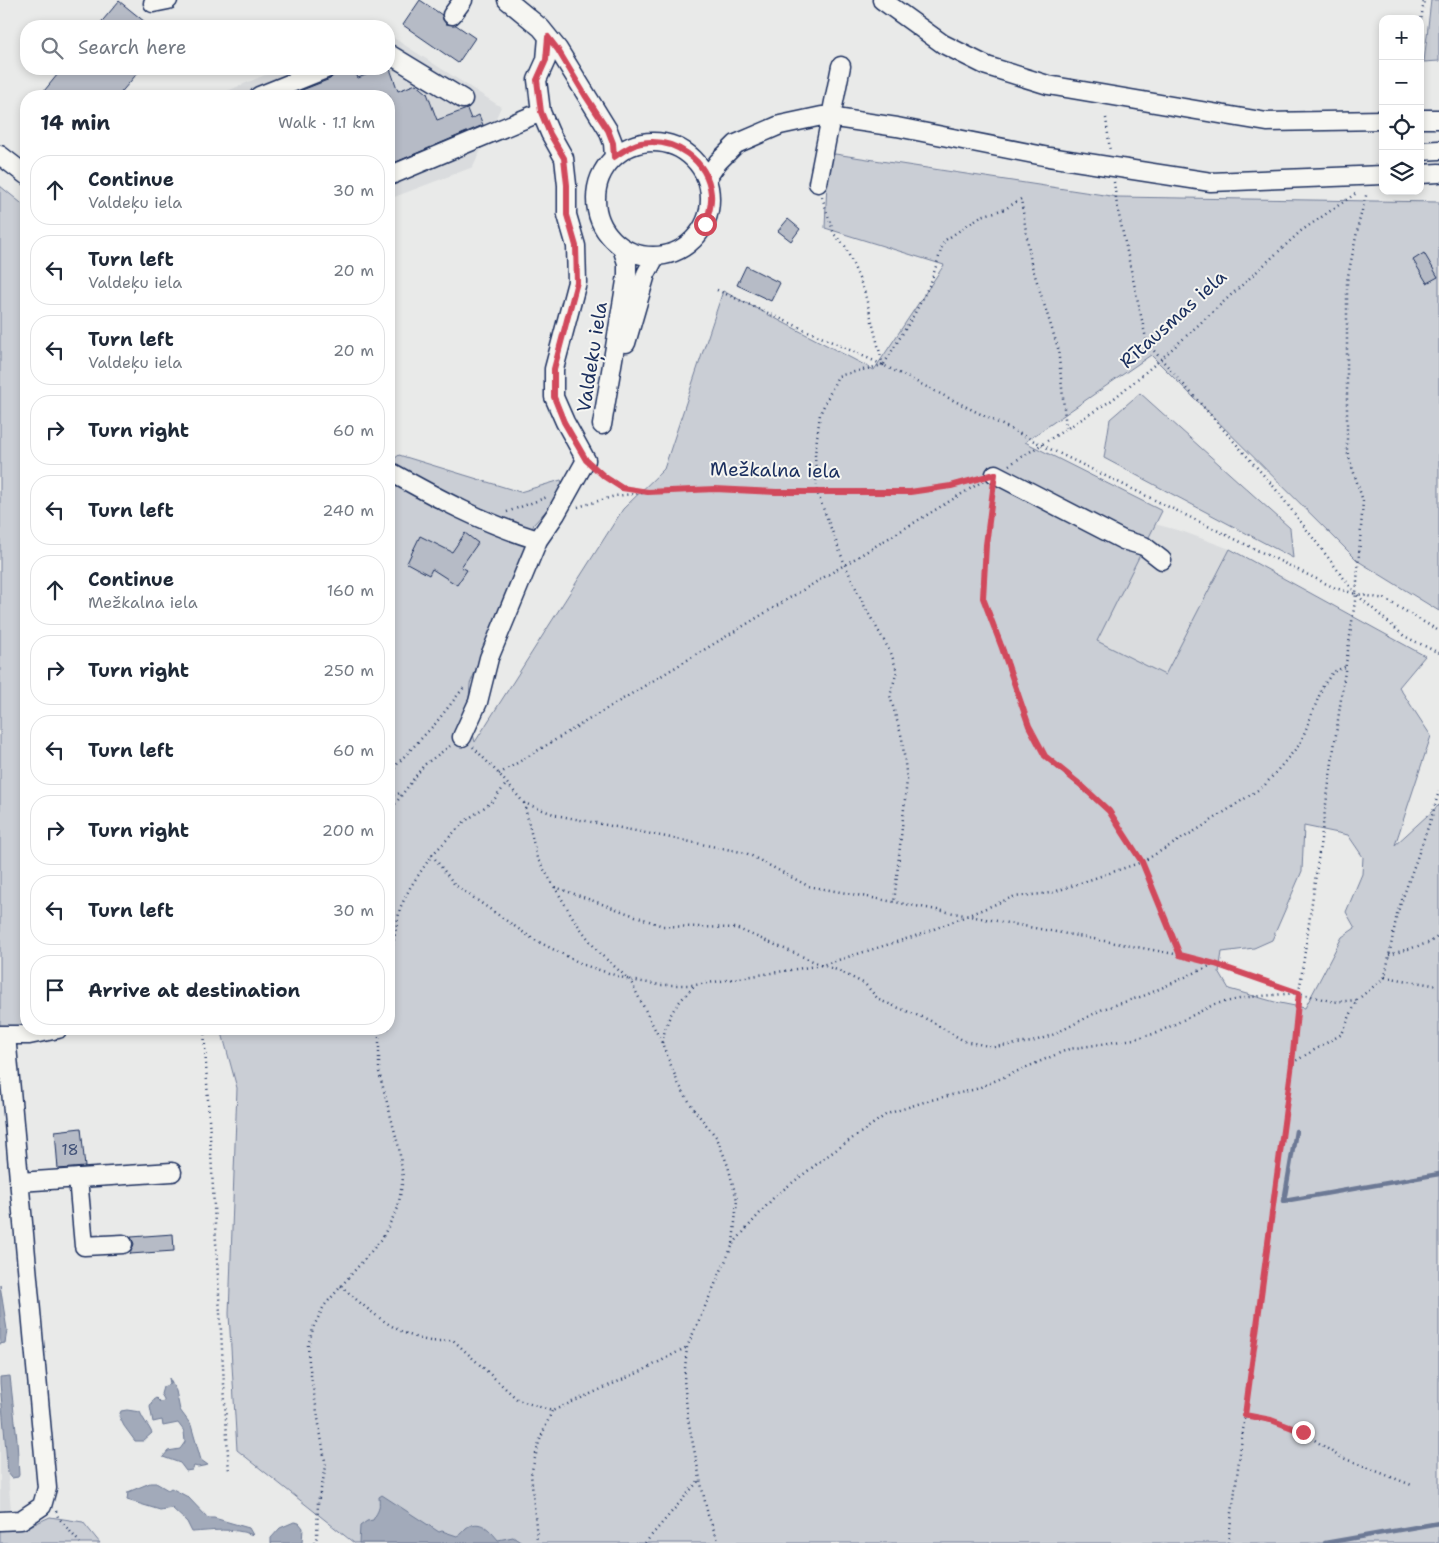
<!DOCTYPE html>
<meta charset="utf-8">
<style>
:root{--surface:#fff;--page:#f6f6f7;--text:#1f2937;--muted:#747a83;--line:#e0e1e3}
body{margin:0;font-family:"Shantell Sans",sans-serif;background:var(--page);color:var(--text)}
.controls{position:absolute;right:15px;top:15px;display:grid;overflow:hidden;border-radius:10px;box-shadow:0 2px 8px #0003}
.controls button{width:45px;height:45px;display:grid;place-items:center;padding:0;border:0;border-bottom:1px solid var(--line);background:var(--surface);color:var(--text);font:25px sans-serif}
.stop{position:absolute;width:15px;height:15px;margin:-11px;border:4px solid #d1495b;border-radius:50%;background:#fff}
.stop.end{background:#d1495b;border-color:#fff;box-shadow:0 1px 5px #0008}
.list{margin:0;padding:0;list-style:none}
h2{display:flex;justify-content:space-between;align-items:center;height:65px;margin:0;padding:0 20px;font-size:21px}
h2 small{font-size:16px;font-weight:400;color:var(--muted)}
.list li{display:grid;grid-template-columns:32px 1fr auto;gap:15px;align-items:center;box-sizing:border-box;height:70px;margin:0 10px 10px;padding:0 10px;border:1px solid var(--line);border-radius:20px}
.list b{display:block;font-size:19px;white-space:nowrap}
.list p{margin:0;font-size:16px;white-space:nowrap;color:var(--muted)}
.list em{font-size:16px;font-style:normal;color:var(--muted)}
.icon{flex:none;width:28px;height:28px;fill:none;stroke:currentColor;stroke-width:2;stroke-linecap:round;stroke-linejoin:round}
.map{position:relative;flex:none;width:1439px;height:1543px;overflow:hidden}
.search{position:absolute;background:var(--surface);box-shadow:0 2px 8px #0003;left:20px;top:20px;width:375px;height:55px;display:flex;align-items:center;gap:12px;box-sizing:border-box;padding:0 18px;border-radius:20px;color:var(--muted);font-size:19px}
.panel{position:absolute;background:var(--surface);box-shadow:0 2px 8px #0003;left:20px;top:90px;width:375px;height:945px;border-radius:20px}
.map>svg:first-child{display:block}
.built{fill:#dadcde}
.green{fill:#caced5;stroke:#727e9a;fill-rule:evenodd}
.water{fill:#a2aaba;stroke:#6c7995}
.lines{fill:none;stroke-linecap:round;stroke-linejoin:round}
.stream{stroke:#6c7995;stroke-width:4.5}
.building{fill:#b6bbc6;stroke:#1b2f5e}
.minor-casing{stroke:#1b2f5e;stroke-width:21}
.path{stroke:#1b2f5e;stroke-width:2.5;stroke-dasharray:1 4;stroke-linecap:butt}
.minor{stroke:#f6f6f2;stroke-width:18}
.route{stroke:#d1495b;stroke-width:6}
.labels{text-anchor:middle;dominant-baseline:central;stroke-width:4;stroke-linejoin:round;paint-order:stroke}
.number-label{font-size:16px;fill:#425278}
.street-label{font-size:19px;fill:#1b2f5e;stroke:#f6f6f2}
</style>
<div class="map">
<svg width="1439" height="1543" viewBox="0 0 1439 1543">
<rect width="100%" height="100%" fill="#e9eae9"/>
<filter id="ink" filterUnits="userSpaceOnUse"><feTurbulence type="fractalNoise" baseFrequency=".02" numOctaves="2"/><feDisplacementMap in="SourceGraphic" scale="10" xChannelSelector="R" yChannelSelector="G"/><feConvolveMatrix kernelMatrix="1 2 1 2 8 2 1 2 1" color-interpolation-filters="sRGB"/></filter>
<g filter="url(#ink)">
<path class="built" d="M 389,35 L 501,107 L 473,167 L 389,199 L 389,96 L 216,96 L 279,69 L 389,69 Z
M 1155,524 L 1184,532 L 1230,549 L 1165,675 L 1097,641 Z
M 0,1385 L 11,1510 L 0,1510 Z"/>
<path class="green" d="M 1431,0 L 1439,0 L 1439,61 L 1424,62 Z
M 835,154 L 1117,197 L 1439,202 L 1439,611 L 1358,561 L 1151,355 L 1025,442 L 1162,511 L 1097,641 L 1165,675 L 1230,549 L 1425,656 L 1399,687 L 1431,736 L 1395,845 L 1439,805 L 1439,1543 L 354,1543 L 237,1450 L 229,1314 L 237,1088 L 221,1029 L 389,1029 L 389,463 L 399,455 L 520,492 L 561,480 L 563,486 L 552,504 L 534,524 L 516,571 L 470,684 L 468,714 L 475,742 L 623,509 L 664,469 L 723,291 L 874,370 L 944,265 L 825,228 L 828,158 ZM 1304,826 L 1348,835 L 1363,857 L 1362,874 L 1346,912 L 1355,928 L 1342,937 L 1305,1008 L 1275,1002 L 1229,989 L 1219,972 L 1222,952 L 1254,948 L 1272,940 L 1302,871 Z
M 0,186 L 26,207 L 26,1029 L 0,1027 Z
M 1140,393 L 1290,528 L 1293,558 L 1104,458 L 1110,419 Z
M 50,1517 L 83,1522 L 100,1543 L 0,1543 L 0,1524 L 30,1526 Z"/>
<path class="water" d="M 0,1285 L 7,1330 L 5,1343 L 0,1344 Z
M 10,1376 L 17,1440 L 19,1475 L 18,1477 L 12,1478 L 8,1473 L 0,1383 L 0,1377 Z
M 169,1378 L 176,1391 L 180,1410 L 191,1425 L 201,1460 L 208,1465 L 198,1467 L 194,1466 L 192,1470 L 186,1471 L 180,1463 L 163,1457 L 168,1451 L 180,1449 L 185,1442 L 184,1431 L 178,1423 L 163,1426 L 162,1420 L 153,1422 L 150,1407 L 153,1400 L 156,1398 L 160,1402 L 164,1401 L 164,1399 L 161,1394 L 163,1387 L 170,1384 Z
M 127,1410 L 140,1412 C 143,1420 149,1426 152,1433 L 143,1441 L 135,1441 L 124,1426 L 119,1416 L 121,1411 Z
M 150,1483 L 156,1483 L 168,1490 L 171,1488 L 188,1497 L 208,1518 L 214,1518 L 249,1528 L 253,1535 C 233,1527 212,1531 192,1532 L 187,1522 L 172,1508 L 160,1510 L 127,1500 L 128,1492 Z
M 382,1495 L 439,1532 L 442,1531 L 457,1536 C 461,1534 463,1531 466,1528 C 480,1518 490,1530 498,1540 L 513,1537 L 522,1543 L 359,1543 L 360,1526 L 367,1521 L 373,1520 C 379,1509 380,1510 379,1497 Z
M 294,1522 L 299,1523 L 303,1528 L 302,1543 L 271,1543 L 271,1538 L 280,1528 Z"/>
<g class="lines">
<path class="stream" d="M 1296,1131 L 1284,1201 L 1439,1174
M 1325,1543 L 1439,1523"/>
</g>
<path class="building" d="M 420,0 L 442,15 L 443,20 L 446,24 L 456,25 L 475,38 L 458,63 L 403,25 Z
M 119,1 L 150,26 L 98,26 Z
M 389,66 L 398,91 L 416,84 L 427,93 L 437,120 L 467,109 L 471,119 L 479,115 L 483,125 L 389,165 L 389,96 L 287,96 L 330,79 L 335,74 L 347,69 L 354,69 L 358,78 L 381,69 L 389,69 Z
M 62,69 L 141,69 L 118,96 L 40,96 Z
M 788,219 L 800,229 L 791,241 L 778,231 Z
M 1424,253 L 1438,277 L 1427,283 L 1413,260 Z
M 746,266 L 780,283 L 771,301 L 737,285 Z
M 465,533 L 478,543 L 461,567 L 467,570 L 457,585 L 432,569 L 429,575 L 407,563 L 420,536 L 452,552 Z
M 81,1128 L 85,1167 L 58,1169 L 55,1131 Z
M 173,1234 L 174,1251 L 130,1254 L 134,1244 L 131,1237 Z"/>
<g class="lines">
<g class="minor-casing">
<path id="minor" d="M 507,0 L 541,28 L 558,49 L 608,130 L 613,143 L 614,157
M 882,0 L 943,44 L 987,66 L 1048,85 L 1267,122 L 1383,120
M 153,3 L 168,0
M 452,15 L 463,0
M 389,54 L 463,99
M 259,96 L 326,69
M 1420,119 L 1439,119
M596 199a57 57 0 1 1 114 0a57 57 0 1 1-114 0Z
M 1420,151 L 1439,150
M 0,155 L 26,175
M 1420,174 L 1439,173
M 389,176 L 541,112
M 707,178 L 718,162 L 736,144 L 780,125 L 822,116 L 897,127 L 1049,157 L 1211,182 L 1383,175
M 818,183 L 841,66
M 626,343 L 646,274 L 655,257
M 602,425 L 627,275 L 627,263 L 622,248
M 389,471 C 437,498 485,524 538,540
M 995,474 L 1123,540 L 1144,546 L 1162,560
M 462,737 L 478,702 L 489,658 L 538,540 L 556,514 L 586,460 L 565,422 L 554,397 L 554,369 L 577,282 L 576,246 L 567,215 L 567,185 L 564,158 L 550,133 L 541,112 L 537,80 L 546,60 L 548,37
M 0,1035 L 29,1035 L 58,1029
M 78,1178 L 84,1246 L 123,1244
M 19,1182 L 172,1172
M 0,1521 L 21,1520 L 42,1506 L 47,1488 L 6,1035"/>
</g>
<path class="path" d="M 1420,28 L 1424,0
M 1106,118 L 1110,151
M 1114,182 L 1117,206 L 1147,343 L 1274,487 L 1356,594 L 1385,599 L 1439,631
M 822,197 L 834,234 L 845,246 L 864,290 L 883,365 L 838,376 L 820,414 L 815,454 L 817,492 L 845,565 L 866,609 L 891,653 L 897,671 L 890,696 L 902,738 L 907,780 L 894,903
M 717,290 L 883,365 L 1042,445 L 1335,588 L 1356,594 L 1404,636 L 1439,653
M 884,364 L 915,313 L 931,282 L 944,241 L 981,216 L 1005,209 L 1021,199 L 1031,263 L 1058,348 L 1066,428
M 1009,465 L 1112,400 L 1160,360 L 1301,231 L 1358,192
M 598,471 L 622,488 L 645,491
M 993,490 L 986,545 L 983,598 L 1003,648 L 1029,726 L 1045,756 L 1082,787 L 1109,811 L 1142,862 L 1180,955
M 578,507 L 615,496 L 659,491 L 715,489 L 776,492 L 910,492 L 951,486 L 981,477
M 507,512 L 547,497
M 473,747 L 499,774 L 524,803 L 556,815 L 746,853 L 808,886 L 1180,955 L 1215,964 L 1299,993 L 1334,1002 L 1357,1000
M 499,774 L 983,481
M 389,777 L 398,763 L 435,724 L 465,686
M 389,798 L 402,792
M 524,803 L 537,858 L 575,921 L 598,952 L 630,980 L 662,1043 L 678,1083 L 695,1111 L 717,1138 L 728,1166 L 737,1200 L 733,1244 L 687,1347 L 684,1380 L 688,1419 L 700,1479 L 708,1515 L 719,1543
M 389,812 L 424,765 L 450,746
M 432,855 L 455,885 L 533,939 L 584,965 L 630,980 L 661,985 L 695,985 L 822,965 L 922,934 L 1013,897 L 1051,893 L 1142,862 L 1200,828 L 1264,786 L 1300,744 L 1323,686 L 1333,672 L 1345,667
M 555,887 L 663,926 L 736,928 L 822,965 L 837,970 L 865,984 L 879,1000 L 929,1020 L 964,1041 L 993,1047 L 1032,1042 L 1055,1034 L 1103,1009 L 1146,995 L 1214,964
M 1389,955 L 1428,943 L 1439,936
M 1385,977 L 1439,986
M 389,1000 L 390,960 L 400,908 L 411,886 L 432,855 L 464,822 L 493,801 L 507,783
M 204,1029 L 229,1473
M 662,1043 C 668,1013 674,1007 695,985
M 1292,1063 L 1342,1034 L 1357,1000 L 1385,977 L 1397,914 L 1432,816 L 1439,791
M 733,1244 L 775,1196 L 826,1157 L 887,1114 L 927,1101 L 976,1089 L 1069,1049 L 1134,1039 L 1157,1033 L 1215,1004 L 1249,997 L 1298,993
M 341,1286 C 366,1308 395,1335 430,1341 C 437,1342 446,1340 453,1340 L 518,1400 L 552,1411 L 642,1371 L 687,1347
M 1245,1415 L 1271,1420 L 1303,1432 L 1338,1456 L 1414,1486
M 56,1511 L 58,1517 L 80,1543
M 314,1543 L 317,1537 L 318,1502 L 326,1467 L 309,1363 L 308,1345 L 314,1326 L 324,1306 L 381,1240 L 398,1208 L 403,1178 L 399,1148 L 379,1072 L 379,1037 L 381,1029
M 535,1543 L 537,1537 L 531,1474 L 539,1442 L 552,1411
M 645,1543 L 700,1479
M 1228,1543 L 1292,1063 L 1299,993 L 1356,594 L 1363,501 L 1347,451 L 1347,281 L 1359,222 L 1367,192"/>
<use href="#minor" class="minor"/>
</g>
</g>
<g class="lines" filter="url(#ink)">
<path class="route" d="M 705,224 C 709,214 712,205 711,194 C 708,160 674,137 641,143 C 631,145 623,151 614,157 L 613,143 L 608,130 L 585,95 L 558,50 L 548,37 L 546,60 L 537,80 L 541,112 L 550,134 L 564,158 L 567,185 L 567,215 L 576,246 L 577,282 L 554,369 L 554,397 L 564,422 L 586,460 L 605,477 L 622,488 L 648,492 L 715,489 L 776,492 L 910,492 L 951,486 L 995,474 L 986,545 L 983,598 L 1002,648 L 1029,726 L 1045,756 L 1082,786 L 1109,811 L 1142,862 L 1180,955 L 1215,964 L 1299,993 L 1292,1063 L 1245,1415 L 1271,1420 L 1303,1432"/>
</g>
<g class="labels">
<g class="number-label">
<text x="70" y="1149">18</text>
</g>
<g class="street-label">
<text transform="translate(1173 319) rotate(-42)">Rītausmas iela</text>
<text transform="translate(592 357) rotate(-81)">Valdeķu iela</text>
<text transform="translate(775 470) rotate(1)">Mežkalna iela</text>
</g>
</g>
</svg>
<div class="controls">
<button>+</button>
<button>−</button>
<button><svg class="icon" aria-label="locate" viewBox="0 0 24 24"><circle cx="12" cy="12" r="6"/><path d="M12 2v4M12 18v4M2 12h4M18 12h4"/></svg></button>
<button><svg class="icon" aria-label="layers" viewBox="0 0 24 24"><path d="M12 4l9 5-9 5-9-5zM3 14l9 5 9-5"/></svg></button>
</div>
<div class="stop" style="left:705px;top:224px"></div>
<div class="stop end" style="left:1303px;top:1432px"></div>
<div class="search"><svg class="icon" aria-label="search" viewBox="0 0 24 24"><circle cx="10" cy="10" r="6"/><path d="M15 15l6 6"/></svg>Search here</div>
<section class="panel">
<h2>14 min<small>Walk · 1.1 km</small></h2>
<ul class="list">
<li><svg class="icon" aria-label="ahead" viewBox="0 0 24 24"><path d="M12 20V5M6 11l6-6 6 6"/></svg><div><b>Continue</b><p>Valdeķu iela</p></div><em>30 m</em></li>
<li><svg class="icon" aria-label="left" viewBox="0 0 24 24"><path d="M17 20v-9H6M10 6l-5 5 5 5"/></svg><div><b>Turn left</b><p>Valdeķu iela</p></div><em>20 m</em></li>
<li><svg class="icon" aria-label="left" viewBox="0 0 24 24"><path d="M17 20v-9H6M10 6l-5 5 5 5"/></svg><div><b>Turn left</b><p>Valdeķu iela</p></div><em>20 m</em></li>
<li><svg class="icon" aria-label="right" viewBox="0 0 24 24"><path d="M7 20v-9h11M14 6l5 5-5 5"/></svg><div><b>Turn right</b></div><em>60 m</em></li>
<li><svg class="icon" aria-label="left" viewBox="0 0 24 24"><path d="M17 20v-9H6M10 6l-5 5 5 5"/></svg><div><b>Turn left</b></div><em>240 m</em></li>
<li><svg class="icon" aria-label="ahead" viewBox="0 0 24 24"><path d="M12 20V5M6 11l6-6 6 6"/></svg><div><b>Continue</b><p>Mežkalna iela</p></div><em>160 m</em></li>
<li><svg class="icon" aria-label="right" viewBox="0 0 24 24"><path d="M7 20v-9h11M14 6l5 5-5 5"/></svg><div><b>Turn right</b></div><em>250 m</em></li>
<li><svg class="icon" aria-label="left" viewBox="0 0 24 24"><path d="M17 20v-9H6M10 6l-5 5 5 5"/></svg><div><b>Turn left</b></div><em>60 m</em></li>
<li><svg class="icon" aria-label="right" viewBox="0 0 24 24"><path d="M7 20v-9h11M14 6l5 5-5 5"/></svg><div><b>Turn right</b></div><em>200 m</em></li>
<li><svg class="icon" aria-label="left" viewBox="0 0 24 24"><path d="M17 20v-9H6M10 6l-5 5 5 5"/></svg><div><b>Turn left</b></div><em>30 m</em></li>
<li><svg class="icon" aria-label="arrive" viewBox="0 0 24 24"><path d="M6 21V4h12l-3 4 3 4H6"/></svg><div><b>Arrive at destination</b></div></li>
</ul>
</section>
</div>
